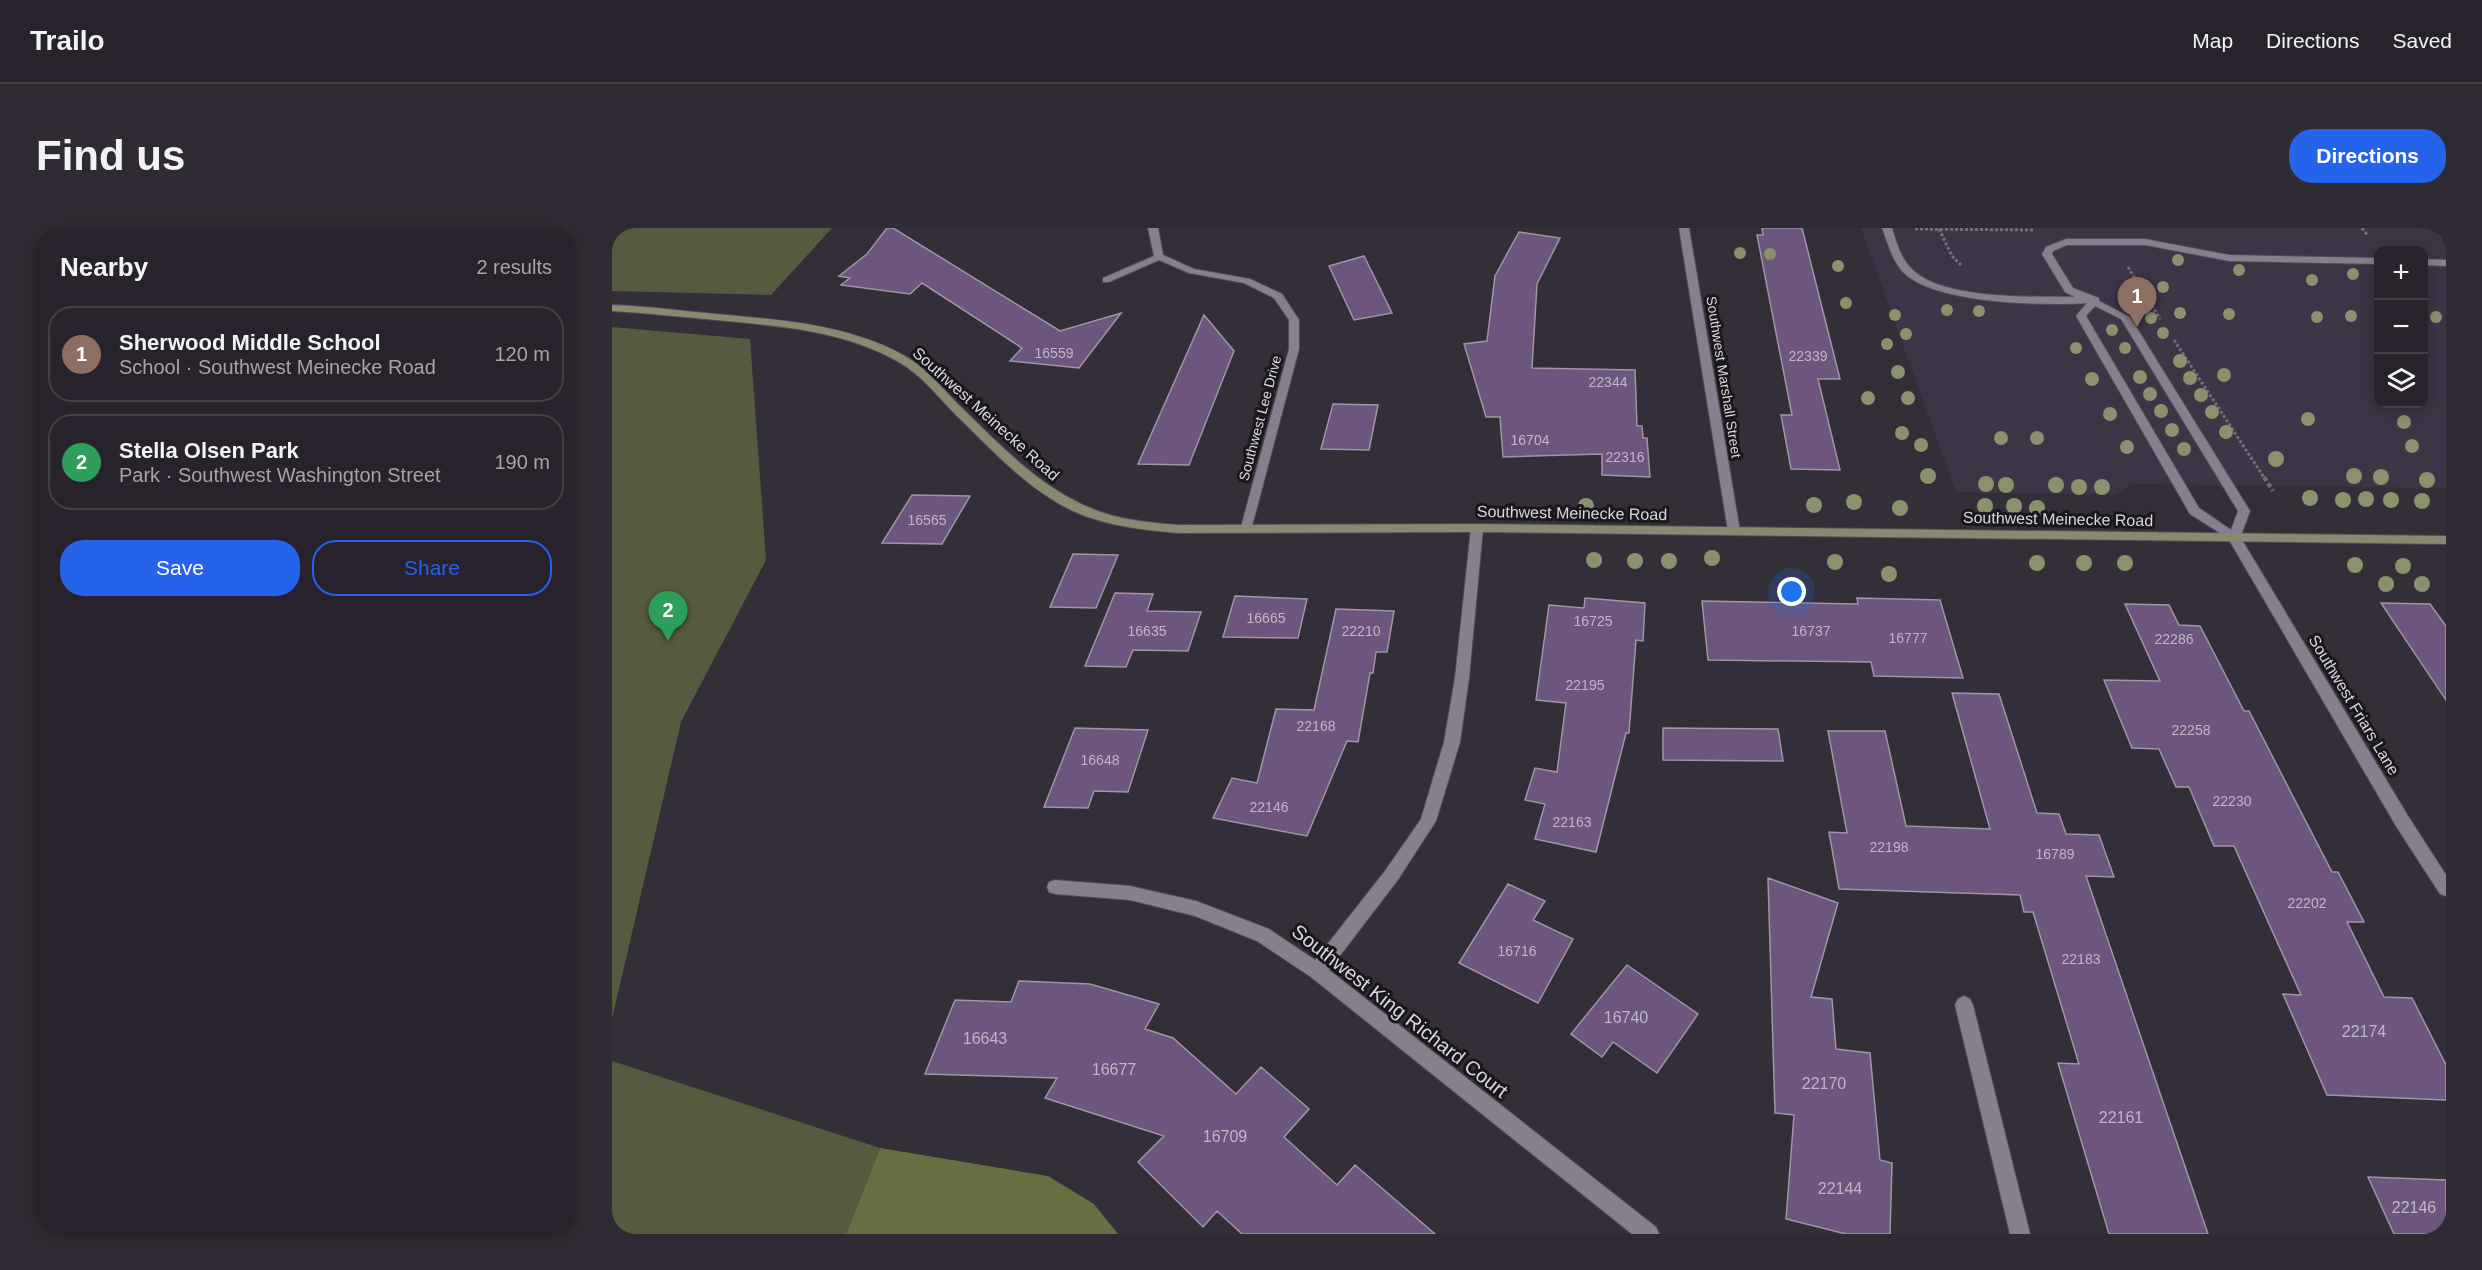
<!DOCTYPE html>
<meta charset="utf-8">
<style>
:root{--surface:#27222b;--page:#2f2a33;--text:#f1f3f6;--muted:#a4a4a9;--line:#433f47;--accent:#2563eb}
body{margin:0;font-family:Helvetica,sans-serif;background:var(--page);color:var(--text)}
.controls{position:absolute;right:18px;top:18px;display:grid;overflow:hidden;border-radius:12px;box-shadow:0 3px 15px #0003}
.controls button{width:54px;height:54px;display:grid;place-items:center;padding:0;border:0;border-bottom:2px solid var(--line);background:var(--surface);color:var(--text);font:30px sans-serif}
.you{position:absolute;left:1180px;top:364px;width:21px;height:21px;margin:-15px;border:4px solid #fff;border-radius:50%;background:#1a73e8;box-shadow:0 0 0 9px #1a73e833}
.badge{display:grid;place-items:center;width:39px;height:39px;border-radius:50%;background:var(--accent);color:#fff;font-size:20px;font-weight:700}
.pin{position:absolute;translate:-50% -50px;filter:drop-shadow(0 2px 3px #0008)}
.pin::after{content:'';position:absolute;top:32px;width:21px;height:18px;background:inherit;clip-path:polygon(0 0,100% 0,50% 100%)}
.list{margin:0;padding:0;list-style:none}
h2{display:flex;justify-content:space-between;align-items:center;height:78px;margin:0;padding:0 24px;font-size:26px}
h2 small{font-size:20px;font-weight:400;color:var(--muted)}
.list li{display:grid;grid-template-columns:39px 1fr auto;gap:18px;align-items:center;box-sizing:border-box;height:96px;margin:0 12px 12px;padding:0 12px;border:2px solid var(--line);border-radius:24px}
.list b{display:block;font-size:22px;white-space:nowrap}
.list p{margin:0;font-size:20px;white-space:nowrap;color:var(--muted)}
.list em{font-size:20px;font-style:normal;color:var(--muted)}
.actions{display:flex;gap:12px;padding:18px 24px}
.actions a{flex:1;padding:14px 0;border:2px solid var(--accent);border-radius:24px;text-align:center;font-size:21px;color:var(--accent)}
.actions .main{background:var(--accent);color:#fff}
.icon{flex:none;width:33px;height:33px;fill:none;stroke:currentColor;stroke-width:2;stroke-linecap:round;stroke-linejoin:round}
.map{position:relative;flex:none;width:1834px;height:1006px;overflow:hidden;border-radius:24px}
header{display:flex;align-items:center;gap:36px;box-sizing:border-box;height:84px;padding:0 30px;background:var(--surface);border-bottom:2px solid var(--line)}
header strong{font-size:28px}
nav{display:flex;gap:33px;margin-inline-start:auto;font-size:21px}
.intro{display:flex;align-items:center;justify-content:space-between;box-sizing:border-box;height:144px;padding:0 36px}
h1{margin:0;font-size:42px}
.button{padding:15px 27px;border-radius:24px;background:var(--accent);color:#fff;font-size:21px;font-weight:700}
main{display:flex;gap:36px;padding:0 36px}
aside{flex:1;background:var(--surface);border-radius:24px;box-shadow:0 3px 15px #0003}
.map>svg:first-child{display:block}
.built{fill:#3d3445;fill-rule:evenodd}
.green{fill:#555b3f}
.forest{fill:#656f41}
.building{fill:#6c567e;stroke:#9d96a4;stroke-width:1.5}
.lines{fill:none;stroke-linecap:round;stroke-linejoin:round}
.service-casing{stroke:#514c55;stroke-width:2}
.minor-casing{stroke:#514c55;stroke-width:2}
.secondary-casing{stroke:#514c55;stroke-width:2}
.path-far1{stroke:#746f78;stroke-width:3;stroke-dasharray:3 2;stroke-linecap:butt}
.path{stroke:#746f78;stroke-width:4;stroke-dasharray:4.5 3;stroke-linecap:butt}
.service{fill:#867f8d;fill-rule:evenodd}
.minor{fill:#867f8d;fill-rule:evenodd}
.secondary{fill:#888971;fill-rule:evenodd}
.tree{fill:#8b916d}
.labels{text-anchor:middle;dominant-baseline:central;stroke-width:6;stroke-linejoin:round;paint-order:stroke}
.number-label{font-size:14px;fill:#bfb7c7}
.far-street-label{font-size:14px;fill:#dbd7df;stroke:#1a171c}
.street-label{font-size:16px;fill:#dbd7df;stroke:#1a171c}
.near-number-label{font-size:16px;fill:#bfb7c7}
.near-street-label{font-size:20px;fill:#dbd7df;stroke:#1a171c}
</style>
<header>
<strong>Trailo</strong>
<nav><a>Map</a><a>Directions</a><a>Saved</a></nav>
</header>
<div class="intro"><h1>Find us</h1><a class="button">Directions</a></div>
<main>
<aside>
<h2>Nearby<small>2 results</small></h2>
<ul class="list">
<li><span class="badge" style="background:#8d6e63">1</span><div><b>Sherwood Middle School</b><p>School · Southwest Meinecke Road</p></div><em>120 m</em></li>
<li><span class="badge" style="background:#2e9e5b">2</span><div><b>Stella Olsen Park</b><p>Park · Southwest Washington Street</p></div><em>190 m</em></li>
</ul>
<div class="actions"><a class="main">Save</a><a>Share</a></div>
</aside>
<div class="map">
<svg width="1834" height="1006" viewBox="0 0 1834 1006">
<rect width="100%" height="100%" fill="#342e39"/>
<path class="built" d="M 1249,0 L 1834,0 L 1834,260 L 1519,256 L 1504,267 L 1344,264 ZM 1766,22 L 1812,22 L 1812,176 L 1766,176 Z"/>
<path class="green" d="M 0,0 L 220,0 L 159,67 L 0,63 Z
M 0,99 L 138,111 L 154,332 L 69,494 L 0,791 Z
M 0,833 L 268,920 L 234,1006 L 0,1006 Z"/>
<path class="forest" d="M 268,920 L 436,948 L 482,976 L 506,1006 L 234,1006 Z"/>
<path class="building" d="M 275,0 L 281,0 L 448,103 L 509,85 L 467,140 L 398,133 L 410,120 L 310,55 L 298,66 L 229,57 L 238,50 L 227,48 L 255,26 Z
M 1150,0 L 1190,0 L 1228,151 L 1206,151 L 1228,242 L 1179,241 L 1169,187 L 1180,187 L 1145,7 L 1151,7 Z
M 907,4 L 948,10 L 925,56 L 920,140 L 1023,142 L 1025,198 L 1030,198 L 1031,210 L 1035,210 L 1038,249 L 990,247 L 990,226 L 891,229 L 888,189 L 874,189 L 852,116 L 875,113 L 883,48 Z
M 752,28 L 780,85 L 742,92 L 717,38 Z
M 592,87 L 622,123 L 577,237 L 526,236 Z
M 721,176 L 766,177 L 757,222 L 709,221 Z
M 300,267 L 358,268 L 330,316 L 270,315 Z
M 461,326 L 506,327 L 484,380 L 438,379 Z
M 503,365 L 541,366 L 535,383 L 589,384 L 576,423 L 521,422 L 514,439 L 473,438 Z
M 623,368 L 695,371 L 686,410 L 611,409 Z
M 973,370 L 1033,375 L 1031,413 L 1024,412 L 1017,505 L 1014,505 L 984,624 L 923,611 L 933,576 L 913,572 L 923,540 L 945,544 L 954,475 L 924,472 L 937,377 L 972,380 Z
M 1245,370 L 1328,372 L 1351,450 L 1262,448 L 1259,434 L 1096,432 L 1090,373 L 1246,376 Z
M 1769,375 L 1818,376 L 1834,398 L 1834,472 Z
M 1513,376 L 1557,377 L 1567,397 L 1588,398 L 1632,483 L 1637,483 L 1720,644 L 1726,644 L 1752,694 L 1735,694 L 1772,769 L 1800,770 L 1834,837 L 1834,872 L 1715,867 L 1671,766 L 1689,767 L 1622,618 L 1602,618 L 1577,559 L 1564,559 L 1547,521 L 1520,520 L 1492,452 L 1548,453 Z
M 724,381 L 782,383 L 775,424 L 764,424 L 761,445 L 758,445 L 746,514 L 735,513 L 695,608 L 601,590 L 620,550 L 645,555 L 664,481 L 702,482 Z
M 1340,465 L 1387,466 L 1425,585 L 1447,586 L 1454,606 L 1487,607 L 1502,649 L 1474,648 L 1596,1006 L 1497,1006 L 1446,835 L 1467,836 L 1421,684 L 1412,684 L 1408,667 L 1227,661 L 1217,604 L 1235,605 L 1216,503 L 1273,503 L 1294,598 L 1378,601 Z
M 463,500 L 536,502 L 516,564 L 482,563 L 476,580 L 432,579 Z
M 1051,500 L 1166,501 L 1171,533 L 1051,532 Z
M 1156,650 L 1226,675 L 1199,769 L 1220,771 L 1224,821 L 1258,825 L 1268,932 L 1280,935 L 1278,1006 L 1234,1006 L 1174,991 L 1182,887 L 1163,885 Z
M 896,656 L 933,673 L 921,692 L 961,711 L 926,775 L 847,735 Z
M 1015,737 L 1086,786 L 1045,845 L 1001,814 L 990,829 L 959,806 Z
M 407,753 L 478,756 L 547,776 L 533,801 L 561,810 L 624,866 L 649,839 L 697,881 L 672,909 L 725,957 L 743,937 L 823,1006 L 630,1006 L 605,983 L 591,999 L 526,934 L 552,908 L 433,870 L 445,850 L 313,846 L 343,772 L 399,774 Z
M 1756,949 L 1834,952 L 1834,1006 L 1782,1006 Z"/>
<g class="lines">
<g class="service-casing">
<path id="service" d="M 1270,0 L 1280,0 C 1284,13 1288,28 1297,38 C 1326,73 1421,68 1463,69 L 1453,64 L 1430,26 L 1434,19 L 1454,11 L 1533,11 L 1617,27 L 1766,30 L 1766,36 L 1617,33 L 1533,17 L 1455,17 L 1441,23 L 1440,26 L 1461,60 L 1487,70 L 1487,73 L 1518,89 L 1638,283 L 1628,310 L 1622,314 L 1578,286 L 1464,88 L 1475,75 C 1432,78 1324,76 1292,45 C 1280,33 1276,15 1270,0 ZM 1483,78 L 1509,91 L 1626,283 L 1619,302 L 1587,280 L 1474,88 Z
M 1823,0 L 1833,0 L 1834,12 L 1831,11 Z
M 1812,31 L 1834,32 L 1834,38 L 1812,37 Z"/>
</g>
<g class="minor-casing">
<path id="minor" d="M 536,0 L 546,0 L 551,27 L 582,41 L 638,51 L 670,66 L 687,92 L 687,121 L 639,302 L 631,302 L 629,299 L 677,121 L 677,92 L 662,70 L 632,55 L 577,45 L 547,32 L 497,54 L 491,54 L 491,50 L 542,28 Z
M 1067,0 L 1077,0 L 1128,303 L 1122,307 L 1116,303 Z
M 865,296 L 871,300 L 857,450 L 848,514 L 824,593 L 785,653 L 717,742 L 1044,999 L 1047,1006 L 1020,1006 L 699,749 L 645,713 L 583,688 L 518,672 L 443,666 L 437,664 L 435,659 L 437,654 L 443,652 L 518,658 L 584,673 L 657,701 L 703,732 L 773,643 L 809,591 L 832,514 L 843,450 L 859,300 Z
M 1622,306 L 1627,307 L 1796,588 L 1834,647 L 1834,668 L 1828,666 L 1784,598 L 1616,310 Z
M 1352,768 L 1358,771 L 1361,777 L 1418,1006 L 1398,1006 L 1343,777 L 1346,771 Z"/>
</g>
<g class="secondary-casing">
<path id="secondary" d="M 0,77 C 35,78 69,83 104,86 C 168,92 236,96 293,128 C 316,141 332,163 350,180 C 393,222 436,268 495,286 C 518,293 543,295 567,297 L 865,296 L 1834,308 L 1834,316 L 865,304 L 567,305 C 531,302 494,298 461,283 C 415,261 380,222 345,188 C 326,169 309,146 285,133 C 230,102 166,98 104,92 C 70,89 35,85 0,83 Z"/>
</g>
<path class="path-far1" d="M 1750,0 L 1756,8
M 1303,1 L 1422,2
M 1327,1 L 1340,28 L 1349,37
M 1516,39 L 1548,91
M 1562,112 L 1653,251"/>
<path class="path" d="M 1652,249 L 1661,263"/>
<use href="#service" class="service"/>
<use href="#minor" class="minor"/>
<use href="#secondary" class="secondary"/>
</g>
<g class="tree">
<circle cx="1128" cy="25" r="6"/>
<circle cx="1158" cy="26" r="6"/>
<circle cx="1566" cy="32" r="6"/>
<circle cx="1226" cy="38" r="6"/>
<circle cx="1627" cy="42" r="6"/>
<circle cx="1741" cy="46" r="6"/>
<circle cx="1700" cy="52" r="6"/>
<circle cx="1551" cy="59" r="6"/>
<circle cx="1234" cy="75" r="6"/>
<circle cx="1335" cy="82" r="6"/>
<circle cx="1367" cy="83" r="6"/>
<circle cx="1568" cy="85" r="6"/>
<circle cx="1617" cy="86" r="6"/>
<circle cx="1283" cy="87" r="6"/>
<circle cx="1739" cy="88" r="6"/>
<circle cx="1705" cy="89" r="6"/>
<circle cx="1824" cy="89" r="6"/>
<circle cx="1539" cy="90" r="6"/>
<circle cx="1500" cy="102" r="6"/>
<circle cx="1551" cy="105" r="6"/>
<circle cx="1294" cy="106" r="6"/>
<circle cx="1275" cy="116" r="6"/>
<circle cx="1464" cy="120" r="6"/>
<circle cx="1513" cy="120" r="6"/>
<circle cx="1568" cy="133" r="7"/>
<circle cx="1286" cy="144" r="7"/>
<circle cx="1612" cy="147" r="7"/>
<circle cx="1528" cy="149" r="7"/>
<circle cx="1578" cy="150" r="7"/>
<circle cx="1480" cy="151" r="7"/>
<circle cx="1538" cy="166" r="7"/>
<circle cx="1589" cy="167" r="7"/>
<circle cx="1256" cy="170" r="7"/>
<circle cx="1296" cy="170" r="7"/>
<circle cx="1549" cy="183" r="7"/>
<circle cx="1600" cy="184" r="7"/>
<circle cx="1498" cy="186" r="7"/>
<circle cx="1696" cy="191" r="7"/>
<circle cx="1792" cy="194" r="7"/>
<circle cx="1560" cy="202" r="7"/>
<circle cx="1614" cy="204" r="7"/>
<circle cx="1290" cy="205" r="7"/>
<circle cx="1389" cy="210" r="7"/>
<circle cx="1425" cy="210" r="7"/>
<circle cx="1309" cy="217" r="7"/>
<circle cx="1800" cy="218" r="7"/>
<circle cx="1515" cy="219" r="7"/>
<circle cx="1572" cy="221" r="7"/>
<circle cx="1664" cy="231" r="8"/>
<circle cx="1316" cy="248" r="8"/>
<circle cx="1742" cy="248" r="8"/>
<circle cx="1769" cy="249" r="8"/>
<circle cx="1815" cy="252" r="8"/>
<circle cx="1374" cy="256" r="8"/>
<circle cx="1394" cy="257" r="8"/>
<circle cx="1444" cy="257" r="8"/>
<circle cx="1467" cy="259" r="8"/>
<circle cx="1490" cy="259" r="8"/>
<circle cx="1698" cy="270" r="8"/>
<circle cx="1754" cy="271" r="8"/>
<circle cx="1731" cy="272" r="8"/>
<circle cx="1779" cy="272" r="8"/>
<circle cx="1810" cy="273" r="8"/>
<circle cx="1242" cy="274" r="8"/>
<circle cx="1202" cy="277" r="8"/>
<circle cx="974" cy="278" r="8"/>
<circle cx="1373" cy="278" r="8"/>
<circle cx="1402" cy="278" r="8"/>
<circle cx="1288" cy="280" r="8"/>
<circle cx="1425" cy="280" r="8"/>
<circle cx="1100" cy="330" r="8"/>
<circle cx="982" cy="332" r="8"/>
<circle cx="1023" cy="333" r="8"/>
<circle cx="1057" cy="333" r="8"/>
<circle cx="1223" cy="334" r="8"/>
<circle cx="1425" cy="335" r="8"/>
<circle cx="1472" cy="335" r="8"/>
<circle cx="1513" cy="335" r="8"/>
<circle cx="1743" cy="337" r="8"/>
<circle cx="1791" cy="338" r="8"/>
<circle cx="1277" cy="346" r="8"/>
<circle cx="1774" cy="356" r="8"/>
<circle cx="1810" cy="356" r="8"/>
</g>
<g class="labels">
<g class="number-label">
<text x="442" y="125">16559</text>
<text x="1196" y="128">22339</text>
<text x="996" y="154">22344</text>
<text x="918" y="212">16704</text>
<text x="1013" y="229">22316</text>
<text x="315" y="292">16565</text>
<text x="654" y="390">16665</text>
<text x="981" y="393">16725</text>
<text x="535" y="403">16635</text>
<text x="749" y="403">22210</text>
<text x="1199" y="403">16737</text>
<text x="1296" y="410">16777</text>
<text x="1562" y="411">22286</text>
<text x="973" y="457">22195</text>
<text x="704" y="498">22168</text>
<text x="1579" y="502">22258</text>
<text x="488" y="532">16648</text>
<text x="1620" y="573">22230</text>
<text x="657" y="579">22146</text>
<text x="960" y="594">22163</text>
<text x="1277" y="619">22198</text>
<text x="1443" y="626">16789</text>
<text x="1695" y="675">22202</text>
<text x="905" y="723">16716</text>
<text x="1469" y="731">22183</text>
</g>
<g class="far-street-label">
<text transform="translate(1112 149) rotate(81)">Southwest Marshall Street</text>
<text transform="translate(648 190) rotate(-75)">Southwest Lee Drive</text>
</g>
<g class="street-label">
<text transform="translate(374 186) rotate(42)">Southwest Meinecke Road</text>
<text transform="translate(960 285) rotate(1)">Southwest Meinecke Road</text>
<text transform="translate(1446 291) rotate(1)">Southwest Meinecke Road</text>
<text transform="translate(1742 477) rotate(59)">Southwest Friars Lane</text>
</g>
<g class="near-number-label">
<text x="1014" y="789">16740</text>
<text x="1752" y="803">22174</text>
<text x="373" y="810">16643</text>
<text x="502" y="841">16677</text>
<text x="1212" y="855">22170</text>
<text x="1509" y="889">22161</text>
<text x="613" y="908">16709</text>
<text x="1228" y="960">22144</text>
<text x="1802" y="979">22146</text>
</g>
<g class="near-street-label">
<text transform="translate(788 783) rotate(38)">Southwest King Richard Court</text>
</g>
</g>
</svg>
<div class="controls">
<button>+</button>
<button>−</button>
<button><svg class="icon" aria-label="layers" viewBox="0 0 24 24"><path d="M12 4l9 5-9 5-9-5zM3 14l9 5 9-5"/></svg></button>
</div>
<div class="you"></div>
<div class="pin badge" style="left:1525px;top:99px;background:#8d6e63">1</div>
<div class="pin badge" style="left:56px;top:413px;background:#2e9e5b">2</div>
</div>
</main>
